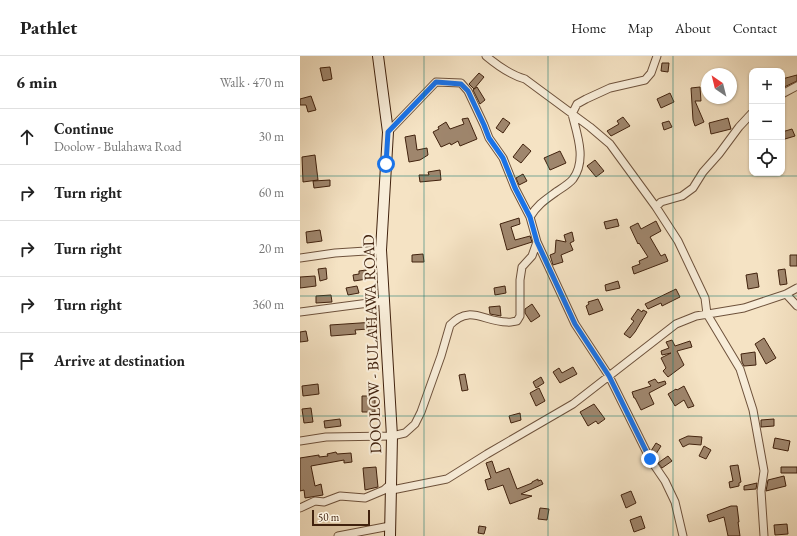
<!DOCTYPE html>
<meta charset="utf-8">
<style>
:root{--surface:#fff;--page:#f2f2f2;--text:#222;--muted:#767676;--line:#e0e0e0}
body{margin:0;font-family:"EB Garamond",serif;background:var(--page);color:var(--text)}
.controls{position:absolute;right:12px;top:12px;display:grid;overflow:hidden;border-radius:8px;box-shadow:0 1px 3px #0004}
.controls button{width:36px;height:36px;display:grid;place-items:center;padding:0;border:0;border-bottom:1px solid var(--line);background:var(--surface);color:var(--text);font:20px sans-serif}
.compass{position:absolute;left:401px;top:12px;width:36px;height:36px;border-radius:50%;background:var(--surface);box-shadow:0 1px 3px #0004;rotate:325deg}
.scale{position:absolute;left:12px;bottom:10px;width:58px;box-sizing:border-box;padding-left:4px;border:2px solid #41220e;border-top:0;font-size:11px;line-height:14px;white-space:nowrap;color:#41220e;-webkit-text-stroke:3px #f8edd9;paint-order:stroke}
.stop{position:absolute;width:12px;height:12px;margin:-9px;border:3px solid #1a73e8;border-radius:50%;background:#fff}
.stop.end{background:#1a73e8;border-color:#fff;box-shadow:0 1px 4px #0008}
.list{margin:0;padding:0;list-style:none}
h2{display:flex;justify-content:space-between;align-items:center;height:52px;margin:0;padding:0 16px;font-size:17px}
h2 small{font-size:13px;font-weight:400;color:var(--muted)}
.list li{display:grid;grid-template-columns:26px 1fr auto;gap:12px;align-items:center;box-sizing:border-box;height:56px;padding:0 16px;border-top:1px solid var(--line)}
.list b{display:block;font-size:15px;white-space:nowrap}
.list p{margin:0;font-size:13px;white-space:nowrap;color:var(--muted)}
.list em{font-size:13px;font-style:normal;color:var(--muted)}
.icon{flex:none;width:22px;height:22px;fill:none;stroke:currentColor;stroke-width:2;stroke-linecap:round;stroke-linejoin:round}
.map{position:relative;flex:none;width:497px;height:480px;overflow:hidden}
header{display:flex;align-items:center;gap:24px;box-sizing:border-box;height:56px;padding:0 20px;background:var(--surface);border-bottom:1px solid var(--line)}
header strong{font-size:19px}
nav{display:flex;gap:22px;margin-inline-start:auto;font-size:14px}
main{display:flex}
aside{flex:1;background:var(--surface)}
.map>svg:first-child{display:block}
.building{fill:#9f866d;stroke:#41220e}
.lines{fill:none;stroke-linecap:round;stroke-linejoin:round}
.street-casing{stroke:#6e523c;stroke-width:9}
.secondary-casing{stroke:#41220e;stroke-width:12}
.street{stroke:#f8edd9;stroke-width:7}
.secondary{stroke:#f8edd9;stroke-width:10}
.route{stroke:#1a73e8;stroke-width:5}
.grid{fill:none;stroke:#0f766e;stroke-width:1;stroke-opacity:0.55}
.labels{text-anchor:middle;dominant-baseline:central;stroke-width:4;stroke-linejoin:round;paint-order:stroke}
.street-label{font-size:16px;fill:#41220e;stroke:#f8edd9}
</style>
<header>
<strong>Pathlet</strong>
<nav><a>Home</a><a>Map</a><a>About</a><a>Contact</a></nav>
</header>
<main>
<aside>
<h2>6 min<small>Walk · 470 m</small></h2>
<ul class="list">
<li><svg class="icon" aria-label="ahead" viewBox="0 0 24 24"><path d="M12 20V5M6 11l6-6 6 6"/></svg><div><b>Continue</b><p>Doolow - Bulahawa Road</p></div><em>30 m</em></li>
<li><svg class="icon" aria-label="right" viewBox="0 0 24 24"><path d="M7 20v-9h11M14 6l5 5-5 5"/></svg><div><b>Turn right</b></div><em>60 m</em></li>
<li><svg class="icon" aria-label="right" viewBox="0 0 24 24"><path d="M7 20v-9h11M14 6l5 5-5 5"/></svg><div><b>Turn right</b></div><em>20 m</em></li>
<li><svg class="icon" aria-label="right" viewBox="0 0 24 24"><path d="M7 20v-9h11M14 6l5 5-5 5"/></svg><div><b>Turn right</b></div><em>360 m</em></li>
<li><svg class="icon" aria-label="arrive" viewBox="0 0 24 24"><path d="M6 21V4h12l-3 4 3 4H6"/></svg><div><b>Arrive at destination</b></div></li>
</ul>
</aside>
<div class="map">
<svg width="497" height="480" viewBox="0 0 497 480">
<rect width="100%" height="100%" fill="#f5e3c4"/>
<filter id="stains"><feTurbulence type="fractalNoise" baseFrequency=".005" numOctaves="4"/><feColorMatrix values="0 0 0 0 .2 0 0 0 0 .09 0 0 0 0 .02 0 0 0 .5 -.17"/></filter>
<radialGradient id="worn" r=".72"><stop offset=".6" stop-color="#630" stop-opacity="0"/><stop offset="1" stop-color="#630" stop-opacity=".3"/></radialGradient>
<path class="building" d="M 362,7 L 369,7 L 368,16 L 361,15 Z
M 30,11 L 32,23 L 23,25 L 20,12 Z
M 179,17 L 184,21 L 174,33 L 169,28 Z
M 497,19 L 497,25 L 482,32 L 482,23 Z
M 177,31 L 185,44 L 180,48 L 173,34 Z
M 400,31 L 401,45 L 395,45 L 404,66 L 395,70 L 393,64 L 391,32 Z
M 370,37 L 374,46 L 361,52 L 357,43 Z
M 11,40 L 16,54 L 8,56 L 6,49 L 0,49 L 0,43 Z
M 323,61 L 330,70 L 311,80 L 307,75 L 319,68 L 317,65 Z
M 168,62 L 177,83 L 160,90 L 158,85 L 151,89 L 150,87 L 141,91 L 133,76 L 139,73 L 138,71 L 146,66 L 150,73 L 164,68 L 162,63 Z
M 203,62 L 210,67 L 203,77 L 196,72 Z
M 428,62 L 431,73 L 411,78 L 409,67 Z
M 369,65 L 372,71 L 364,74 L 362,67 Z
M 492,73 L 495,80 L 485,83 L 482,76 Z
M 115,79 L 117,94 L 127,92 L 128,99 L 120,104 L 109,106 L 105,81 Z
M 223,88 L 231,95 L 221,107 L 213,101 Z
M 260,95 L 266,107 L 250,114 L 244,102 Z
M 15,99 L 18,124 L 3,126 L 2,101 Z
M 295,104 L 304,115 L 296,121 L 287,110 Z
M 140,114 L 141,124 L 120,126 L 119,119 L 129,119 L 128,116 Z
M 223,118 L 227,125 L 219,129 L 216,122 Z
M 30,124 L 30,130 L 14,132 L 13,125 Z
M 219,162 L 220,168 L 211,171 L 215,184 L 230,180 L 232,186 L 207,194 L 200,168 Z
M 317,163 L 319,170 L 306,173 L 304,166 Z
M 356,165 L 361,175 L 350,181 L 361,200 L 365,198 L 368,205 L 334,218 L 332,211 L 340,208 L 339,205 L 348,201 L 339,187 L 338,188 L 330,171 L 338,167 L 341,173 Z
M 20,174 L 22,185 L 7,187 L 6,176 Z
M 272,176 L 274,185 L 270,187 L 273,194 L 261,199 L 263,206 L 253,209 L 250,199 L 255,197 L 256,184 L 266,186 L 264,179 Z
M 123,198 L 124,206 L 112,206 L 112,199 Z
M 490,199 L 497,199 L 497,210 L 490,210 Z
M 26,212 L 27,223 L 20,225 L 18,213 Z
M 485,213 L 487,228 L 480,229 L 478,214 Z
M 66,214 L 67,223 L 54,225 L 53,219 L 59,218 L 59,215 Z
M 457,217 L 459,231 L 448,233 L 446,219 Z
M 15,220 L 16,230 L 0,232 L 0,221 Z
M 318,225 L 320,232 L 306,235 L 305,229 Z
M 57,230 L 59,237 L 48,239 L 46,232 Z
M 205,230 L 206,237 L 195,239 L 194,232 Z
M 376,233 L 380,241 L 362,250 L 361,247 L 348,253 L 345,248 Z
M 31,239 L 32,246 L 16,247 L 16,240 Z
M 298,243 L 303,254 L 289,259 L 286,250 L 289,248 L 288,246 Z
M 232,248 L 240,260 L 231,266 L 225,257 L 225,253 Z
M 200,250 L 201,260 L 190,258 L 189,251 Z
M 338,253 L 342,256 L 343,254 L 347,256 L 335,276 L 330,282 L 324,278 L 334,265 L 331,263 Z
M 75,266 L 76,267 L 76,277 L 69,278 L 68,273 L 55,274 L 56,278 L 31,280 L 30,269 Z
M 6,275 L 8,285 L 0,286 L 0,276 Z
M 464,282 L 476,302 L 466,308 L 455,288 Z
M 372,284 L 375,290 L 390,285 L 392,291 L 377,295 L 384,309 L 368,321 L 363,315 L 366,312 L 361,302 L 371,297 L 362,299 L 361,295 L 369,292 L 366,286 Z
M 455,296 L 456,309 L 444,310 L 442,306 L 441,298 Z
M 273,311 L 277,318 L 260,327 L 253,316 L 259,312 L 262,317 Z
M 165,318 L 168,334 L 162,335 L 159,319 Z
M 241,321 L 244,327 L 236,332 L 233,326 Z
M 355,323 L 358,327 L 365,325 L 366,328 L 349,337 L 354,348 L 341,354 L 335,342 L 334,342 L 332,336 L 351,330 L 348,326 Z
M 18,328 L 19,338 L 3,340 L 2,330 Z
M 384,330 L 394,350 L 388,352 L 384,344 L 375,350 L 368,338 L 376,333 L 377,334 Z
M 239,332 L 245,345 L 236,350 L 230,337 Z
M 62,340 L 75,340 L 75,356 L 62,356 Z
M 294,348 L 305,363 L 298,368 L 296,365 L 288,370 L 280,356 Z
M 11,352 L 13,366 L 4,367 L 2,353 Z
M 220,357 L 221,364 L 211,367 L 209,360 Z
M 40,363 L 41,370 L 25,372 L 24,365 Z
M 474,363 L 474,370 L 461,371 L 461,364 Z
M 388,380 L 402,381 L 401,389 L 389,388 L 383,391 L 379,384 Z
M 475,382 L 490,385 L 488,395 L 473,392 Z
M 356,387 L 361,390 L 356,398 L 351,395 Z
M 404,390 L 411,394 L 406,403 L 399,400 Z
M 36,396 L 37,398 L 51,397 L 52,406 L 44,407 L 44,404 L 11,410 L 15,430 L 21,428 L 23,439 L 5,442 L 4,434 L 0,435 L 0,402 L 19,399 L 19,401 L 28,400 L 27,398 Z
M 368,400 L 372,405 L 362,412 L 358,407 Z
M 192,405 L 196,417 L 209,412 L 217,433 L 232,427 L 232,426 L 238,423 L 238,425 L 241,424 L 243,428 L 221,438 L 232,440 L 210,448 L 203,429 L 188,434 L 185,424 L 191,422 L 186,407 Z
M 438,409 L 441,426 L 439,427 L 439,430 L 430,432 L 429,426 L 433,425 L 430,410 Z
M 76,411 L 78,431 L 65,434 L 63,412 Z
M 481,411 L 497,411 L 497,417 L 481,417 Z
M 484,420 L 486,430 L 466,435 L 468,424 Z
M 457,427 L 456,433 L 444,434 L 444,430 Z
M 331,435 L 336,447 L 326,452 L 321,439 Z
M 431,450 L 437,450 L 439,466 L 438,466 L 440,480 L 428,480 L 424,461 L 409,466 L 407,459 Z
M 240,452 L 249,453 L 247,464 L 238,463 Z
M 341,460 L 345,472 L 334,476 L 330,464 Z
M 487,468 L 488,478 L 475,479 L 474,469 Z
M 179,470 L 186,471 L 184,478 L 178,477 Z"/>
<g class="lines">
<g class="street-casing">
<path id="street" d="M 186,0 C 198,10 210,19 225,23 L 290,71 L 310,88 L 356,151 L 378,185 L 405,242 L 407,258 L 440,313 L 453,354 L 464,415 L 461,435 L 464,480
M 482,38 L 497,30
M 88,76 L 136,26 L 161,27 L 168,35 L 184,69 L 189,82 L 203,102 L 215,132 L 230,161 L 237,186 L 275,268 L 309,320 L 350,403 L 365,425 L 375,446 L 383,480
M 356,151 L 361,146 L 382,140 L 393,132 L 403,116 L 419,98 L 439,71 L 452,57
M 230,161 C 237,149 245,144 256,136 C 262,132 269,128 273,123 C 287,104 277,78 272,58 L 277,48 L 286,43 L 310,32 L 345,24 L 351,17 L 357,0
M 0,202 L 35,197 L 81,194
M 486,238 L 497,250
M 0,256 L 84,245
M 0,385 L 26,381 L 92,380 L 105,377 L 115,368 L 121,356 L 141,300 L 150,269 C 170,248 184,266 207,266 C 210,267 214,265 217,265 L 220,260 L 220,224 L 222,211 L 232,200 L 237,186
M 92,434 L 147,423 L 187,398 L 273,348 L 376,268 L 396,260 L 444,252 L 486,238 L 497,232
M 0,452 L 15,445 L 24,446 L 40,440 L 65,442 L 84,434 L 92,427
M 38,480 L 90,470"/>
</g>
<g class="secondary-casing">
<path id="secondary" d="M 78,0 L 88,76 L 81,194 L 92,380 L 90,480"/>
</g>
<use href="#street" class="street"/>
<use href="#secondary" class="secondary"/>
</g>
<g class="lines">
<path class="route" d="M 86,108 L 88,76 L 136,26 L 161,28 L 168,35 L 184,69 L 189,82 L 203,102 L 215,132 L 230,161 L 237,186 L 275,268 L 309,320 L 350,403"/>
</g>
<path class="grid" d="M 124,0 L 124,480M 248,0 L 248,480M 373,0 L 373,480M 0,120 L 497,120M 0,240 L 497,240M 0,360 L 497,360"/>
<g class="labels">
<g class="street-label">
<text transform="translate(72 288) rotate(-92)">DOOLOW - BULAHAWA ROAD</text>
</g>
</g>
<rect width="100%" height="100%" filter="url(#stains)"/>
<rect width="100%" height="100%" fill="url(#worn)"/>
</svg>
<div class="controls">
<button>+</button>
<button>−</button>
<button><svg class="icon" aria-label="locate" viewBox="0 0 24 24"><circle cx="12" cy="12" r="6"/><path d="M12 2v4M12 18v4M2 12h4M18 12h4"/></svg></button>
</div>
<svg class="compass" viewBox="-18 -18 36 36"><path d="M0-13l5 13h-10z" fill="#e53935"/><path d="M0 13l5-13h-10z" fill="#767676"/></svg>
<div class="scale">50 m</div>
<div class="stop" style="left:86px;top:108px"></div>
<div class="stop end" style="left:350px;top:403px"></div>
</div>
</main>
